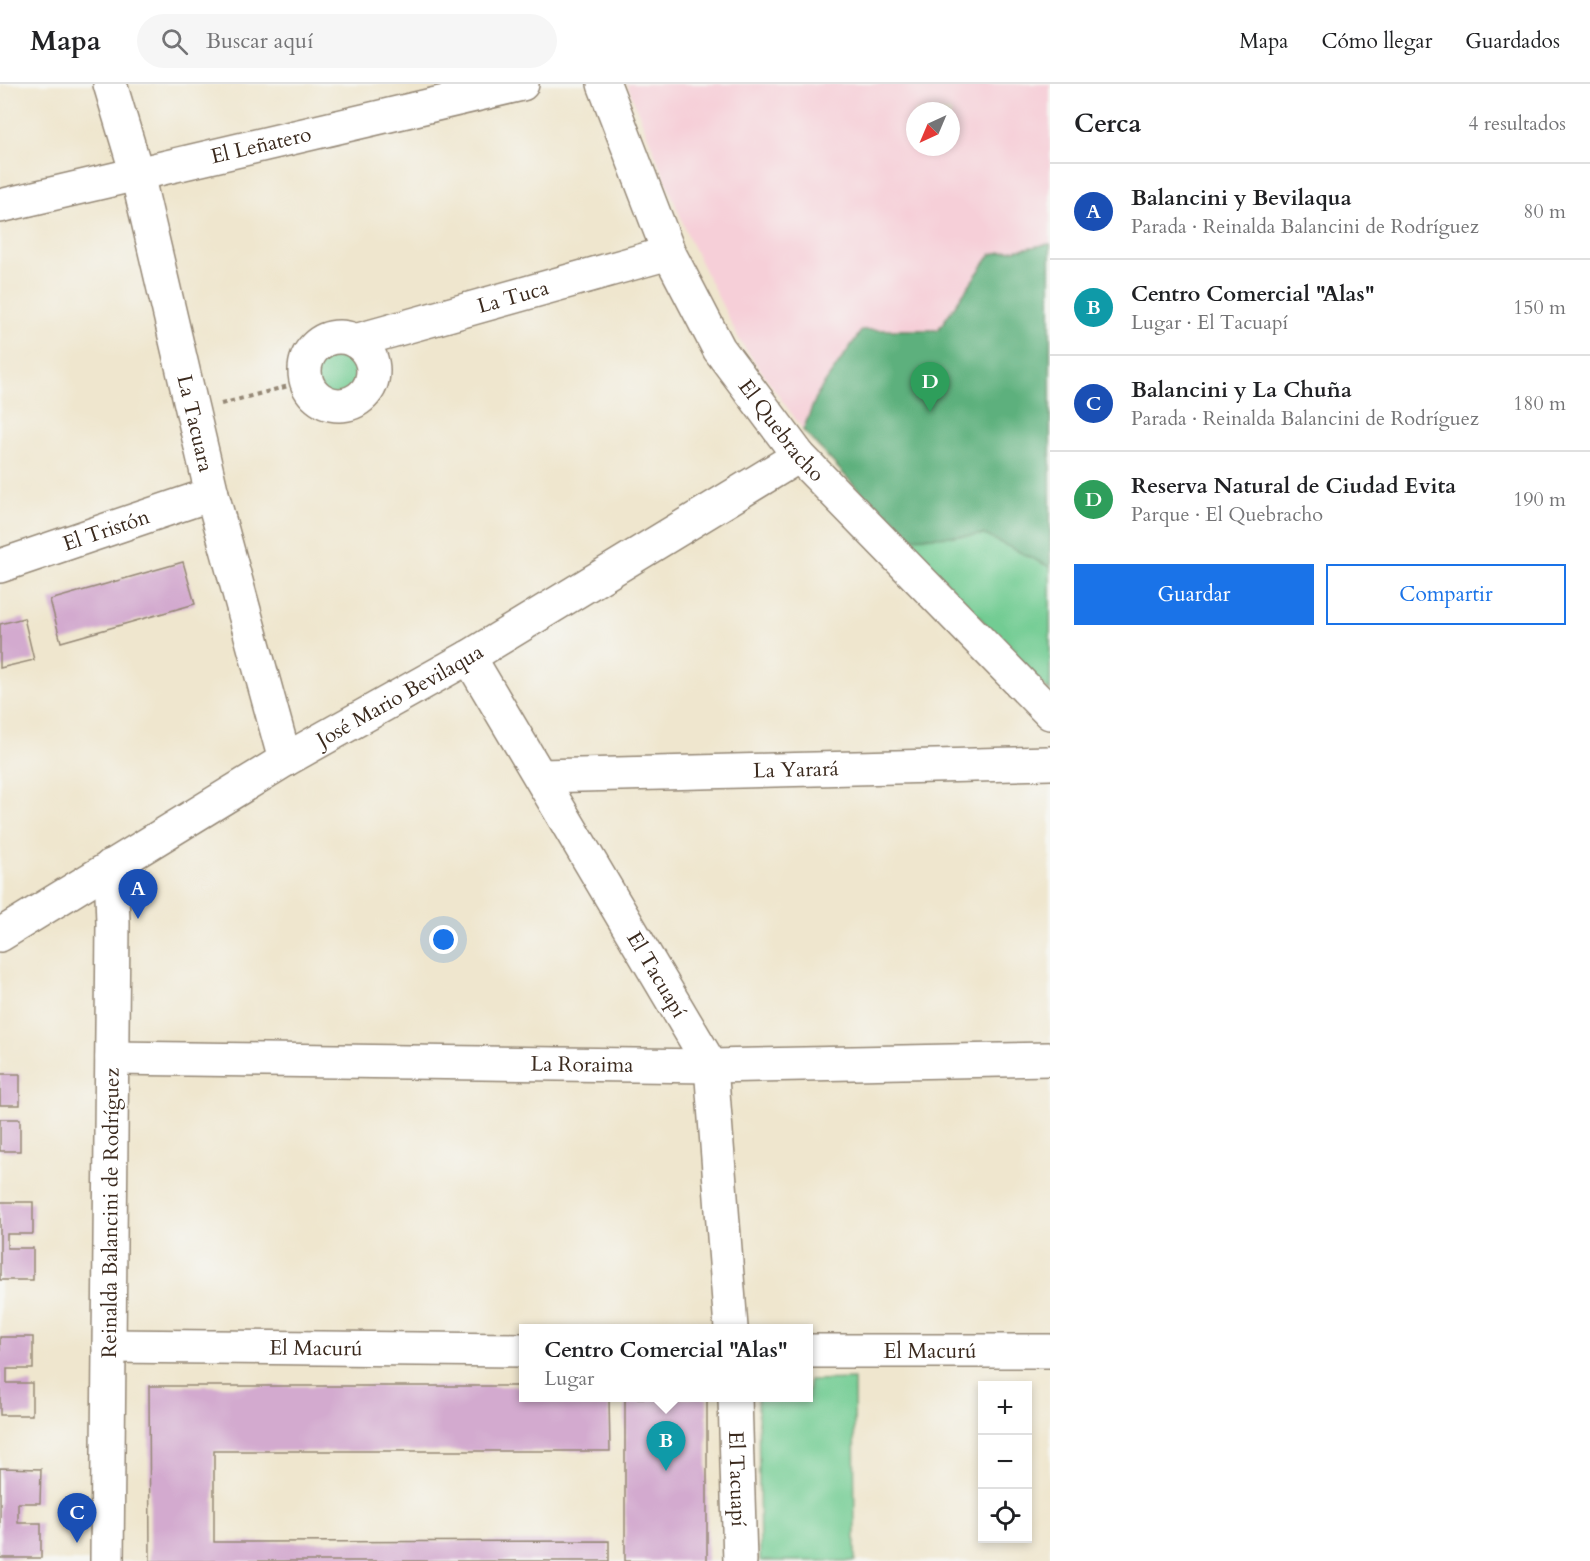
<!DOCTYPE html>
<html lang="es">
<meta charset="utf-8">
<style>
:root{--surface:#fff;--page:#f6f6f6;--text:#202124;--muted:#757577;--line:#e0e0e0;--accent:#1a73e8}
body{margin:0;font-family:Cardo,serif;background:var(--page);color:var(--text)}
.controls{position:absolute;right:18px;bottom:18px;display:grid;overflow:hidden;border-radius:0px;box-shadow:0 3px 9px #0003}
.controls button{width:54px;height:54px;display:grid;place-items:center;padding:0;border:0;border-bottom:2px solid var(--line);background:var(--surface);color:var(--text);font:30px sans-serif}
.compass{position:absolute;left:906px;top:18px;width:54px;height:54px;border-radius:50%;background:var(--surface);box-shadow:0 3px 9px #0003;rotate:224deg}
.you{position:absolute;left:444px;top:856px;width:21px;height:21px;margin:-15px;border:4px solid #fff;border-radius:50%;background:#1a73e8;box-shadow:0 0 0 9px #1a73e833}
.badge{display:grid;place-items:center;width:39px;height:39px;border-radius:50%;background:var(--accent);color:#fff;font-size:20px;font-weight:700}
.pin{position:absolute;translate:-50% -50px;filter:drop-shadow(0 2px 3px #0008)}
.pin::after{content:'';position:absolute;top:32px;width:21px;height:18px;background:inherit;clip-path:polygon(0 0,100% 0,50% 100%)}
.popup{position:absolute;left:519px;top:1240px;width:294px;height:78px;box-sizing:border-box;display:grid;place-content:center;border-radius:0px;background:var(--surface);filter:drop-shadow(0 2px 4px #0005);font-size:20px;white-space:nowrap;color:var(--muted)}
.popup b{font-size:22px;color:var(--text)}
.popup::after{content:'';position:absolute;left:50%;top:100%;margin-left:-12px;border:12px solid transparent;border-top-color:var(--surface)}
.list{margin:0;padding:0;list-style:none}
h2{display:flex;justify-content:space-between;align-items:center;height:78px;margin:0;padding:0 24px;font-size:26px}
h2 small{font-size:20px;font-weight:400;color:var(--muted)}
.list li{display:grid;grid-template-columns:39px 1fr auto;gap:18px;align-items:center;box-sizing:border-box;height:96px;padding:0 24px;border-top:2px solid var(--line)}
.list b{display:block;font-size:22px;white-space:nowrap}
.list p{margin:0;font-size:20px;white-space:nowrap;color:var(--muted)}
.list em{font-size:20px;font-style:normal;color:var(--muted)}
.actions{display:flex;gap:12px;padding:18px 24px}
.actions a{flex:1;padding:14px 0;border:2px solid var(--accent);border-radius:0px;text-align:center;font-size:21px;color:var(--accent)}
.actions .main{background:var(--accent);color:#fff}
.icon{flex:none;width:33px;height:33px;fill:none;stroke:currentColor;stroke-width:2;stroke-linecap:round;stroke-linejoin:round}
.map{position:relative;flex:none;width:1050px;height:1477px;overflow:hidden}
header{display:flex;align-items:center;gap:36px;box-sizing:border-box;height:84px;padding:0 30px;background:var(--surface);border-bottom:2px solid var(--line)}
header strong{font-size:28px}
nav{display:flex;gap:33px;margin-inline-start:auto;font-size:21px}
.search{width:420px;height:54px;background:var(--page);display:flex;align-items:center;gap:15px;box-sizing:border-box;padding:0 21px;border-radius:33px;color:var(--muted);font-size:22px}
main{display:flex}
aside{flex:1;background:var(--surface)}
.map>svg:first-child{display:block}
.built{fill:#f6cfd8;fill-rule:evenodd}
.green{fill:#72cc93;stroke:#567b58;stroke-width:1.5}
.forest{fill:#5db07d;stroke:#4c6d4e;stroke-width:1.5}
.building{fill:#d3aacf}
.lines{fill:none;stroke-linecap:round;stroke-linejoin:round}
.minor-casing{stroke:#958876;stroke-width:36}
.path{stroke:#958876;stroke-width:4;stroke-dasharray:4.5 4.5;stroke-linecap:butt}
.minor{stroke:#fff;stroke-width:33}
.labels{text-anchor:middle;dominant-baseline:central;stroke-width:6;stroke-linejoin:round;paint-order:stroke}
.street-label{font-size:21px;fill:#3b2a1e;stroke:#f6f6f2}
</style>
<header>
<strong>Mapa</strong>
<div class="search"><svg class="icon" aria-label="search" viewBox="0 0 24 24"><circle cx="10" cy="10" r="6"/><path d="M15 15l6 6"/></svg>Buscar aquí</div>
<nav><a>Mapa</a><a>Cómo llegar</a><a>Guardados</a></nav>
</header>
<main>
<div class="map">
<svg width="1050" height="1477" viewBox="0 0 1050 1477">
<rect width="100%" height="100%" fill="#f6f6f2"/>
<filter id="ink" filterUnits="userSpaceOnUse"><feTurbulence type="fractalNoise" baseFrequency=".0167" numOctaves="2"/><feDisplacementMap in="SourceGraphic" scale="12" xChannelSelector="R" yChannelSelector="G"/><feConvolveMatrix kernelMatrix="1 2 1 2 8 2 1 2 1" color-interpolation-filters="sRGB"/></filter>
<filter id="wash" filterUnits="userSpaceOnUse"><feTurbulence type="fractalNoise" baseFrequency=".008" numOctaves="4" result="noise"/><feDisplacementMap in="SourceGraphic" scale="24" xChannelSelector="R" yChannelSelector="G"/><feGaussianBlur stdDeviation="1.35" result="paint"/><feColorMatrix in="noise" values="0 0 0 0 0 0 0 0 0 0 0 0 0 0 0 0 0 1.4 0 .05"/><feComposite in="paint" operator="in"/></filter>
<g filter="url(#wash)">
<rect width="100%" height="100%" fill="#efe6ce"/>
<path class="built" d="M 627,0 L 1050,0 L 1050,160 L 983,181 L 938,246 L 862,246 L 818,309 L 803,346 L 740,257 L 691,159 ZM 915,27 L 951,27 L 951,63 L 915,63 Z"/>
<path class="green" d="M 1050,160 L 1050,608 L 803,346 L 818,309 L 862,246 L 938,246 L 991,170 Z
M312 288a27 27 0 1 1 54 0a27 27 0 1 1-54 0Z
M 854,1295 L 855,1477 L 760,1477 L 758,1314 L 808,1314 L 809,1296 Z"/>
<path class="forest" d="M 1050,160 L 1050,483 L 985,451 L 903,454 L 803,346 L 818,309 L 862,246 L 938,246 L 991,170 Z"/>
<g id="blocks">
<path class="building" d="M 183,478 L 195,520 L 61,558 L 50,516 Z
M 24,534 L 34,576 L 0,584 L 0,540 Z
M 0,990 L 20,990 L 20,1021 L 0,1021 Z
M 0,1035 L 20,1035 L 20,1067 L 0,1067 Z
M 0,1118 L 33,1118 L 33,1150 L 7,1150 L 7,1164 L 33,1164 L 33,1196 L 0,1196 Z
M 0,1253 L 33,1253 L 33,1285 L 7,1285 L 7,1299 L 32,1299 L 32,1331 L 0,1331 Z
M 149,1302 L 524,1302 L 524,1314 L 609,1314 L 610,1367 L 214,1367 L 214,1458 L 609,1457 L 609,1477 L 150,1477 Z
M 625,1314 L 707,1314 L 707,1477 L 625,1477 Z
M 0,1384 L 41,1385 L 40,1419 L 18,1419 L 18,1439 L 41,1439 L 41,1474 L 0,1474 Z"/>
</g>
</g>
<g filter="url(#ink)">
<use href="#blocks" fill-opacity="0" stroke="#958876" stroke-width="1.5"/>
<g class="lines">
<g class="minor-casing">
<g id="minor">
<path id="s1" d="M 110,0 L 137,90 L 212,410 L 285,676"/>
<path id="s2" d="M 604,0 L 669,169 L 719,265 L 799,372 L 1050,629"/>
<path id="s3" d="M 0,122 L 522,0"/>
<circle cx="339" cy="287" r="34"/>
<path id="s4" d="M 355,257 L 669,169"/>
<path id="s5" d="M 0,482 L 212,410"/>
<path id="s6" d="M 469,573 L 711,982 L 731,1244"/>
<path id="s7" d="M 541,692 L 1050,679"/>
<path id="s8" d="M 0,851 L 285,676 L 469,573 L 799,372"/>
<path id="s9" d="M 112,974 L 711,982 L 1050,975"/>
<path id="s10" d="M 109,1262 L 524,1266"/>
<path id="s11" d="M 808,1267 L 1050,1267"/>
<path id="s12" d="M 735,1314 L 740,1477"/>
<path id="s13" d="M 107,1477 L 113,839 L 111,782"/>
</g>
</g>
<path class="path" d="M 221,320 L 307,297"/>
<use href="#minor" class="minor"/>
</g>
</g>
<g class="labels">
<g class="street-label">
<text stroke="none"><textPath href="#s3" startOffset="268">El Leñatero</textPath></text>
<text stroke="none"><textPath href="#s4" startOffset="164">La Tuca</textPath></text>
<text stroke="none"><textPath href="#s1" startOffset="350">La Tacuara</textPath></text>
<text stroke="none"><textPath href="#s2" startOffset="392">El Quebracho</textPath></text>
<text stroke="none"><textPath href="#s5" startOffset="112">El Tristón</textPath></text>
<text stroke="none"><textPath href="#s8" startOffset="466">José Mario Bevilaqua</textPath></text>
<text stroke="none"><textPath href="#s7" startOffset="255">La Yarará</textPath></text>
<text stroke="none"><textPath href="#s6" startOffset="369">El Tacuapí</textPath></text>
<text stroke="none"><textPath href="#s9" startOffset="470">La Roraima</textPath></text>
<text stroke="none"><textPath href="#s13" startOffset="348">Reinalda Balancini de Rodríguez</textPath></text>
<text stroke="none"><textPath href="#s10" startOffset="207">El Macurú</textPath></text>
<text stroke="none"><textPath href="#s11" startOffset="122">El Macurú</textPath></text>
<text stroke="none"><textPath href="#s12" startOffset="81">El Tacuapí</textPath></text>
</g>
</g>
</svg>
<div class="controls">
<button>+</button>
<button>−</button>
<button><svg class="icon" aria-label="locate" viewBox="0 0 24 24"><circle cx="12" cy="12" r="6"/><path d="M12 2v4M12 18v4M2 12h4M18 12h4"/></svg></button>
</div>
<svg class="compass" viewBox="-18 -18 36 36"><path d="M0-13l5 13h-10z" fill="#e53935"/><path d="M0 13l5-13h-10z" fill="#757577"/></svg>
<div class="you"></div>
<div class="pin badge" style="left:138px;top:835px;background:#1a4fb4">A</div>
<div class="pin badge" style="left:666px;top:1387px;background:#0f9aa8">B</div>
<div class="popup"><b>Centro Comercial &quot;Alas&quot;</b>Lugar</div>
<div class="pin badge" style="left:77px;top:1459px;background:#1a4fb4">C</div>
<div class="pin badge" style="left:930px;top:328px;background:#2e9e5b">D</div>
</div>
<aside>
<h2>Cerca<small>4 resultados</small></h2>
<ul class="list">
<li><span class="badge" style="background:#1a4fb4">A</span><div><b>Balancini y Bevilaqua</b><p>Parada · Reinalda Balancini de Rodríguez</p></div><em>80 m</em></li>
<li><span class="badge" style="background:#0f9aa8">B</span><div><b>Centro Comercial &quot;Alas&quot;</b><p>Lugar · El Tacuapí</p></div><em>150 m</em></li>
<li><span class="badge" style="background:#1a4fb4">C</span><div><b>Balancini y La Chuña</b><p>Parada · Reinalda Balancini de Rodríguez</p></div><em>180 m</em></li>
<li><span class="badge" style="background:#2e9e5b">D</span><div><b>Reserva Natural de Ciudad Evita</b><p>Parque · El Quebracho</p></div><em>190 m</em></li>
</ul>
<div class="actions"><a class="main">Guardar</a><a>Compartir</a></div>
</aside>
</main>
